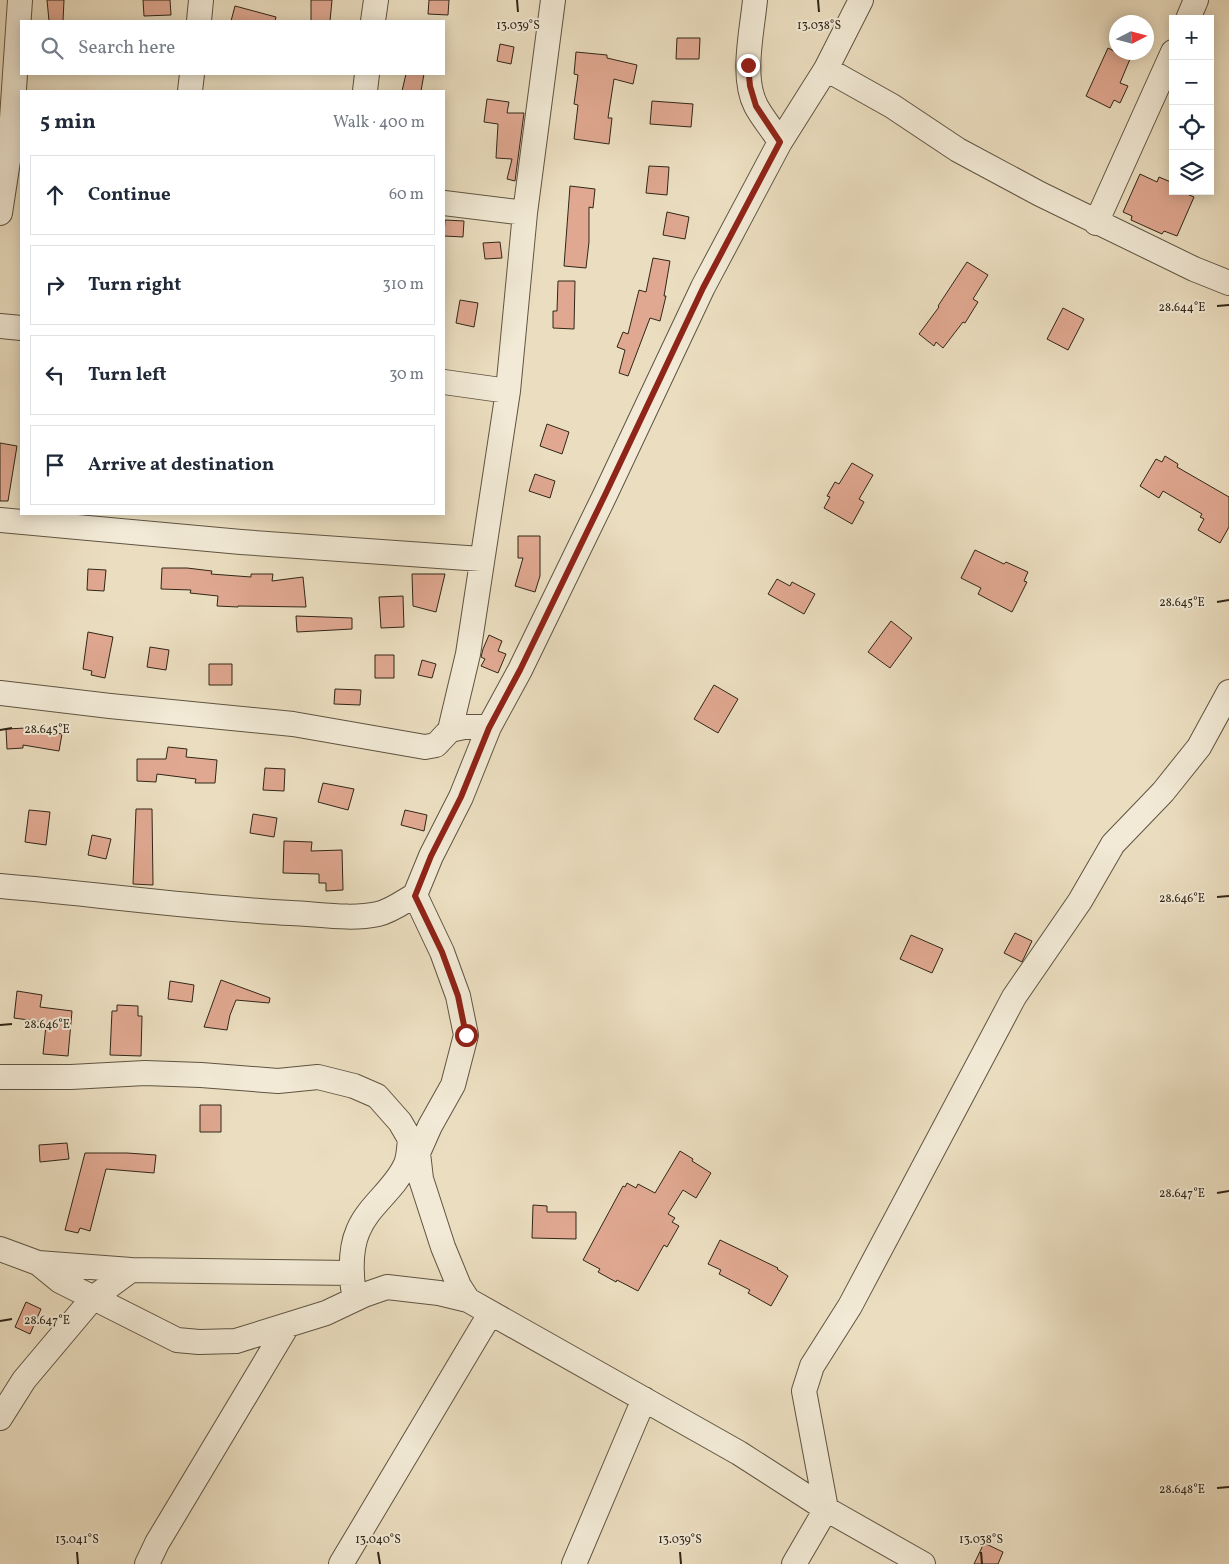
<!DOCTYPE html>
<meta charset="utf-8">
<style>
:root{--surface:#fff;--page:#f2f2f3;--text:#1f2937;--muted:#747a83;--line:#e0e1e3}
body{margin:0;font-family:Vollkorn,serif;background:var(--page);color:var(--text)}
.controls{position:absolute;right:15px;top:15px;display:grid;overflow:hidden;border-radius:0px;box-shadow:0 2px 12px #0003}
.controls button{width:45px;height:45px;display:grid;place-items:center;padding:0;border:0;border-bottom:1px solid var(--line);background:var(--surface);color:var(--text);font:25px sans-serif}
.compass{position:absolute;left:1109px;top:15px;width:45px;height:45px;border-radius:50%;background:var(--surface);box-shadow:0 2px 12px #0003;rotate:84deg}
.stop{position:absolute;width:15px;height:15px;margin:-11px;border:4px solid #8f2418;border-radius:50%;background:#fff}
.stop.end{background:#8f2418;border-color:#fff;box-shadow:0 1px 5px #0008}
.list{margin:0;padding:0;list-style:none}
h2{display:flex;justify-content:space-between;align-items:center;height:65px;margin:0;padding:0 20px;font-size:21px}
h2 small{font-size:16px;font-weight:400;color:var(--muted)}
.list li{display:grid;grid-template-columns:32px 1fr auto;gap:15px;align-items:center;box-sizing:border-box;height:80px;margin:0 10px 10px;padding:0 10px;border:1px solid var(--line);border-radius:0px}
.list b{display:block;font-size:19px;white-space:nowrap}
.list em{font-size:16px;font-style:normal;color:var(--muted)}
.icon{flex:none;width:28px;height:28px;fill:none;stroke:currentColor;stroke-width:2;stroke-linecap:round;stroke-linejoin:round}
.map{position:relative;flex:none;width:1229px;height:1564px;overflow:hidden}
.search{position:absolute;background:var(--surface);box-shadow:0 2px 12px #0003;left:20px;top:20px;width:425px;height:55px;display:flex;align-items:center;gap:12px;box-sizing:border-box;padding:0 18px;border-radius:0px;color:var(--muted);font-size:19px}
.panel{position:absolute;background:var(--surface);box-shadow:0 2px 12px #0003;left:20px;top:90px;width:425px;height:425px;border-radius:0px}
.map>svg:first-child{display:block}
.building{fill:#e0a891;stroke:#302617}
.lines{fill:none;stroke-linecap:round;stroke-linejoin:round}
.minor-casing{stroke:#5f5441;stroke-width:26}
.minor{stroke:#f2ead6;stroke-width:24}
.route{stroke:#8f2418;stroke-width:6}
.ticks{fill:none;stroke:#302617;stroke-width:2}
.ticks-label{font-size:12px;text-anchor:middle;fill:#302617;stroke:#f2ead6;stroke-width:4;stroke-linejoin:round;paint-order:stroke}
</style>
<div class="map">
<svg width="1229" height="1564" viewBox="0 0 1229 1564">
<rect width="100%" height="100%" fill="#ebdec0"/>
<filter id="stains"><feTurbulence type="fractalNoise" baseFrequency=".004" numOctaves="4"/><feColorMatrix values="0 0 0 0 .2 0 0 0 0 .09 0 0 0 0 .02 0 0 0 .5 -.17"/></filter>
<radialGradient id="worn" r=".72"><stop offset=".6" stop-color="#630" stop-opacity="0"/><stop offset="1" stop-color="#630" stop-opacity=".3"/></radialGradient>
<path class="building" d="M 47,0 L 64,0 L 63,21 L 49,21 Z
M 143,0 L 170,0 L 171,15 L 144,16 Z
M 311,0 L 332,0 L 330,21 L 311,21 Z
M 429,0 L 449,0 L 448,15 L 428,14 Z
M 235,6 L 276,17 L 275,21 L 231,21 Z
M 677,38 L 700,38 L 699,59 L 676,59 Z
M 500,44 L 514,47 L 511,64 L 497,61 Z
M 1108,48 L 1130,59 L 1120,83 L 1128,86 L 1120,103 L 1114,100 L 1110,108 L 1086,96 Z
M 576,52 L 607,55 L 607,58 L 637,65 L 633,84 L 614,79 L 608,118 L 612,118 L 609,144 L 574,139 L 578,105 L 574,104 L 578,75 L 574,74 Z
M 406,74 L 424,74 L 421,91 L 402,91 Z
M 487,99 L 509,102 L 507,113 L 524,113 L 515,181 L 507,179 L 512,159 L 496,158 L 498,124 L 484,122 Z
M 652,101 L 693,104 L 691,127 L 650,124 Z
M 649,166 L 669,167 L 667,195 L 646,193 Z
M 1140,174 L 1157,182 L 1159,177 L 1173,183 L 1173,191 L 1180,191 L 1194,197 L 1177,236 L 1164,231 L 1162,234 L 1131,220 L 1132,216 L 1123,212 Z
M 570,186 L 595,189 L 593,208 L 589,207 L 589,242 L 586,268 L 564,266 Z
M 667,212 L 689,217 L 685,239 L 663,235 Z
M 445,220 L 464,221 L 463,237 L 444,236 Z
M 500,242 L 502,258 L 485,259 L 483,243 Z
M 653,258 L 670,261 L 664,296 L 666,296 L 660,321 L 650,318 L 628,376 L 619,373 L 625,350 L 617,347 L 623,332 L 628,334 L 639,290 L 646,292 Z
M 967,262 L 988,275 L 973,299 L 978,302 L 965,323 L 963,322 L 943,348 L 936,342 L 934,346 L 919,334 L 939,307 L 938,306 Z
M 558,281 L 575,281 L 574,329 L 553,328 L 553,311 L 557,311 Z
M 460,300 L 478,303 L 474,327 L 456,323 Z
M 1063,308 L 1084,319 L 1068,350 L 1047,339 Z
M 547,424 L 569,432 L 562,454 L 540,446 Z
M 0,443 L 17,446 L 8,501 L 0,501 Z
M 1165,456 L 1178,464 L 1177,467 L 1229,497 L 1229,527 L 1220,543 L 1198,530 L 1204,519 L 1200,517 L 1202,514 L 1163,491 L 1159,498 L 1140,486 L 1156,459 L 1162,462 Z
M 852,463 L 873,475 L 859,499 L 864,502 L 852,524 L 824,508 L 830,497 L 827,496 L 835,482 L 839,484 Z
M 535,474 L 555,481 L 550,498 L 529,491 Z
M 518,536 L 540,536 L 540,576 L 535,592 L 515,586 L 523,558 L 518,558 Z
M 975,550 L 1004,564 L 1006,562 L 1028,572 L 1024,581 L 1027,582 L 1012,612 L 978,594 L 981,588 L 961,578 Z
M 162,568 L 187,568 L 212,571 L 211,574 L 251,577 L 251,574 L 273,574 L 272,581 L 303,577 L 306,607 L 238,606 L 238,607 L 217,606 L 218,596 L 190,593 L 191,590 L 161,589 Z
M 88,569 L 106,570 L 104,591 L 87,590 Z
M 412,574 L 445,574 L 436,612 L 413,606 Z
M 777,579 L 790,586 L 792,582 L 815,594 L 804,614 L 768,594 Z
M 403,596 L 404,627 L 381,628 L 379,597 Z
M 296,616 L 352,618 L 352,629 L 297,632 Z
M 891,621 L 912,638 L 890,668 L 868,652 Z
M 88,632 L 113,637 L 105,678 L 91,675 L 92,671 L 83,669 Z
M 489,635 L 502,641 L 498,651 L 506,654 L 498,673 L 481,666 L 485,659 L 481,657 L 483,649 Z
M 150,647 L 169,650 L 166,670 L 147,667 Z
M 375,655 L 394,655 L 394,678 L 375,678 Z
M 422,660 L 436,664 L 432,678 L 418,675 Z
M 209,664 L 232,664 L 232,685 L 209,685 Z
M 714,685 L 738,699 L 718,733 L 694,719 Z
M 335,689 L 361,690 L 360,705 L 334,704 Z
M 26,728 L 62,734 L 59,751 L 23,745 L 23,748 L 7,749 L 6,729 Z
M 168,747 L 187,749 L 186,757 L 217,760 L 215,783 L 195,783 L 196,779 L 157,774 L 156,782 L 137,781 L 137,759 L 166,759 Z
M 265,768 L 285,769 L 284,791 L 263,790 Z
M 323,783 L 354,789 L 348,810 L 318,802 Z
M 136,809 L 152,809 L 153,885 L 133,884 Z
M 29,810 L 50,812 L 46,845 L 25,842 Z
M 405,810 L 427,815 L 424,831 L 401,825 Z
M 253,814 L 277,818 L 274,837 L 250,833 Z
M 92,835 L 111,839 L 106,859 L 88,855 Z
M 284,841 L 312,842 L 311,851 L 342,850 L 343,890 L 326,891 L 326,883 L 319,883 L 319,874 L 283,873 Z
M 1015,933 L 1032,941 L 1022,962 L 1004,953 Z
M 911,935 L 943,949 L 932,973 L 900,959 Z
M 221,980 L 270,998 L 269,1003 L 236,1000 L 230,1015 L 227,1030 L 204,1027 Z
M 170,981 L 194,985 L 192,1002 L 168,999 Z
M 17,991 L 42,995 L 40,1007 L 72,1011 L 68,1056 L 43,1054 L 46,1025 L 43,1024 L 43,1022 L 14,1018 Z
M 117,1005 L 138,1006 L 138,1016 L 142,1016 L 141,1056 L 110,1055 L 112,1011 L 117,1011 Z
M 200,1105 L 221,1105 L 221,1132 L 200,1132 Z
M 67,1143 L 69,1159 L 40,1162 L 39,1145 Z
M 680,1151 L 693,1159 L 692,1161 L 711,1173 L 696,1198 L 683,1190 L 668,1214 L 675,1218 L 672,1222 L 679,1226 L 667,1247 L 664,1245 L 638,1291 L 617,1280 L 616,1282 L 598,1272 L 600,1269 L 583,1260 L 623,1186 L 625,1187 L 627,1183 L 636,1188 L 638,1184 L 655,1193 Z
M 85,1153 L 127,1153 L 156,1155 L 154,1173 L 106,1169 L 90,1231 L 80,1228 L 78,1233 L 65,1230 Z
M 533,1205 L 547,1206 L 547,1212 L 576,1212 L 576,1239 L 532,1238 Z
M 720,1240 L 778,1268 L 777,1269 L 788,1276 L 771,1306 L 748,1293 L 750,1290 L 719,1274 L 721,1270 L 708,1264 Z
M 26,1302 L 41,1309 L 30,1334 L 15,1327 Z
M 984,1543 L 1003,1552 L 998,1564 L 974,1564 Z"/>
<g class="lines">
<g class="minor-casing">
<path id="minor" d="M 20,0 L 10,148 L 21,150
M 755,0 C 752,32 741,77 756,106 C 763,119 773,130 780,142
M 861,0 L 826,69 L 780,142 L 703,287 L 605,495 L 520,670 L 489,727 L 461,797 L 431,856 L 415,895 L 442,952 L 458,996 L 466,1035 L 453,1085 L 430,1126 L 418,1153 L 421,1179 L 443,1247 L 459,1286 L 468,1300 L 739,1453 L 826,1509 L 923,1564
M 1188,19 L 1196,0
M 199,21 L 201,0
M 373,21 L 376,0
M 826,69 L 892,106 L 958,150 L 1040,194 L 1194,269 L 1229,283
M 190,91 L 192,74
M 365,91 L 367,74
M 444,203 L 525,213
M 0,213 L 10,148
M 1096,223 L 1173,52
M 0,326 L 21,328
M 444,382 L 508,391
M 0,520 L 241,542 L 481,559
M 0,693 L 110,706 L 293,724 L 425,747 L 436,745 L 450,730
M 489,727 L 464,727 L 450,730 L 468,654 L 508,391 L 525,213 L 553,0
M 0,886 C 97,894 193,908 291,913 C 318,914 350,920 378,914 C 391,911 403,902 415,895
M 0,1077 L 71,1077 L 145,1073 L 201,1075 L 278,1081 L 318,1077 L 354,1086 L 377,1096 L 400,1122 L 418,1153
M 0,1249 L 38,1263 L 60,1281 L 177,1340 L 199,1342 L 236,1341 L 326,1313 L 364,1295 L 387,1287 L 439,1293 L 468,1300
M 38,1263 L 131,1270
M 353,1288 C 351,1270 350,1249 358,1231 C 368,1206 394,1190 405,1166 C 409,1159 409,1147 410,1139
M 0,1418 L 24,1380 L 93,1298 L 131,1270 L 352,1273
M 147,1564 L 157,1543 L 287,1326
M 341,1564 L 490,1314
M 574,1564 L 644,1399
M 794,1564 L 826,1509 L 804,1391 L 812,1366 L 850,1306 L 1014,997 L 1080,901 L 1113,844 L 1163,792 L 1199,747 L 1229,692"/>
</g>
<use href="#minor" class="minor"/>
</g>
<g class="lines">
<path class="route" d="M 466,1035 L 458,996 L 442,952 L 415,896 L 431,856 L 461,797 L 489,728 L 520,670 L 605,495 L 703,288 L 780,142 L 756,106 L 750,86 L 748,65"/>
</g>
<path class="ticks" d="M 517,0 L 518,12M 818,0 L 819,12M 1217,306 L 1229,305M 1217,602 L 1229,600M 0,730 L 12,728M 1217,897 L 1229,896M 0,1025 L 12,1024M 1217,1193 L 1229,1191M 0,1321 L 12,1319M 1217,1488 L 1229,1487M 77,1552 L 78,1564M 378,1552 L 380,1564M 680,1552 L 681,1564M 981,1552 L 982,1564"/>
<g class="ticks-label">
<text x="518" y="29">13.039°S</text>
<text x="819" y="29">13.038°S</text>
<text x="1182" y="311">28.644°E</text>
<text x="1182" y="606">28.645°E</text>
<text x="47" y="733">28.645°E</text>
<text x="1182" y="902">28.646°E</text>
<text x="47" y="1028">28.646°E</text>
<text x="1182" y="1197">28.647°E</text>
<text x="47" y="1324">28.647°E</text>
<text x="1182" y="1493">28.648°E</text>
<text x="77" y="1543">13.041°S</text>
<text x="378" y="1543">13.040°S</text>
<text x="680" y="1543">13.039°S</text>
<text x="981" y="1543">13.038°S</text>
</g>
<rect width="100%" height="100%" filter="url(#stains)"/>
<rect width="100%" height="100%" fill="url(#worn)"/>
</svg>
<div class="controls">
<button>+</button>
<button>−</button>
<button><svg class="icon" aria-label="locate" viewBox="0 0 24 24"><circle cx="12" cy="12" r="6"/><path d="M12 2v4M12 18v4M2 12h4M18 12h4"/></svg></button>
<button><svg class="icon" aria-label="layers" viewBox="0 0 24 24"><path d="M12 4l9 5-9 5-9-5zM3 14l9 5 9-5"/></svg></button>
</div>
<svg class="compass" viewBox="-18 -18 36 36"><path d="M0-13l5 13h-10z" fill="#e53935"/><path d="M0 13l5-13h-10z" fill="#747a83"/></svg>
<div class="stop" style="left:466px;top:1035px"></div>
<div class="stop end" style="left:748px;top:65px"></div>
<div class="search"><svg class="icon" aria-label="search" viewBox="0 0 24 24"><circle cx="10" cy="10" r="6"/><path d="M15 15l6 6"/></svg>Search here</div>
<section class="panel">
<h2>5 min<small>Walk · 400 m</small></h2>
<ul class="list">
<li><svg class="icon" aria-label="ahead" viewBox="0 0 24 24"><path d="M12 20V5M6 11l6-6 6 6"/></svg><div><b>Continue</b></div><em>60 m</em></li>
<li><svg class="icon" aria-label="right" viewBox="0 0 24 24"><path d="M7 20v-9h11M14 6l5 5-5 5"/></svg><div><b>Turn right</b></div><em>310 m</em></li>
<li><svg class="icon" aria-label="left" viewBox="0 0 24 24"><path d="M17 20v-9H6M10 6l-5 5 5 5"/></svg><div><b>Turn left</b></div><em>30 m</em></li>
<li><svg class="icon" aria-label="arrive" viewBox="0 0 24 24"><path d="M6 21V4h12l-3 4 3 4H6"/></svg><div><b>Arrive at destination</b></div></li>
</ul>
</section>
</div>
